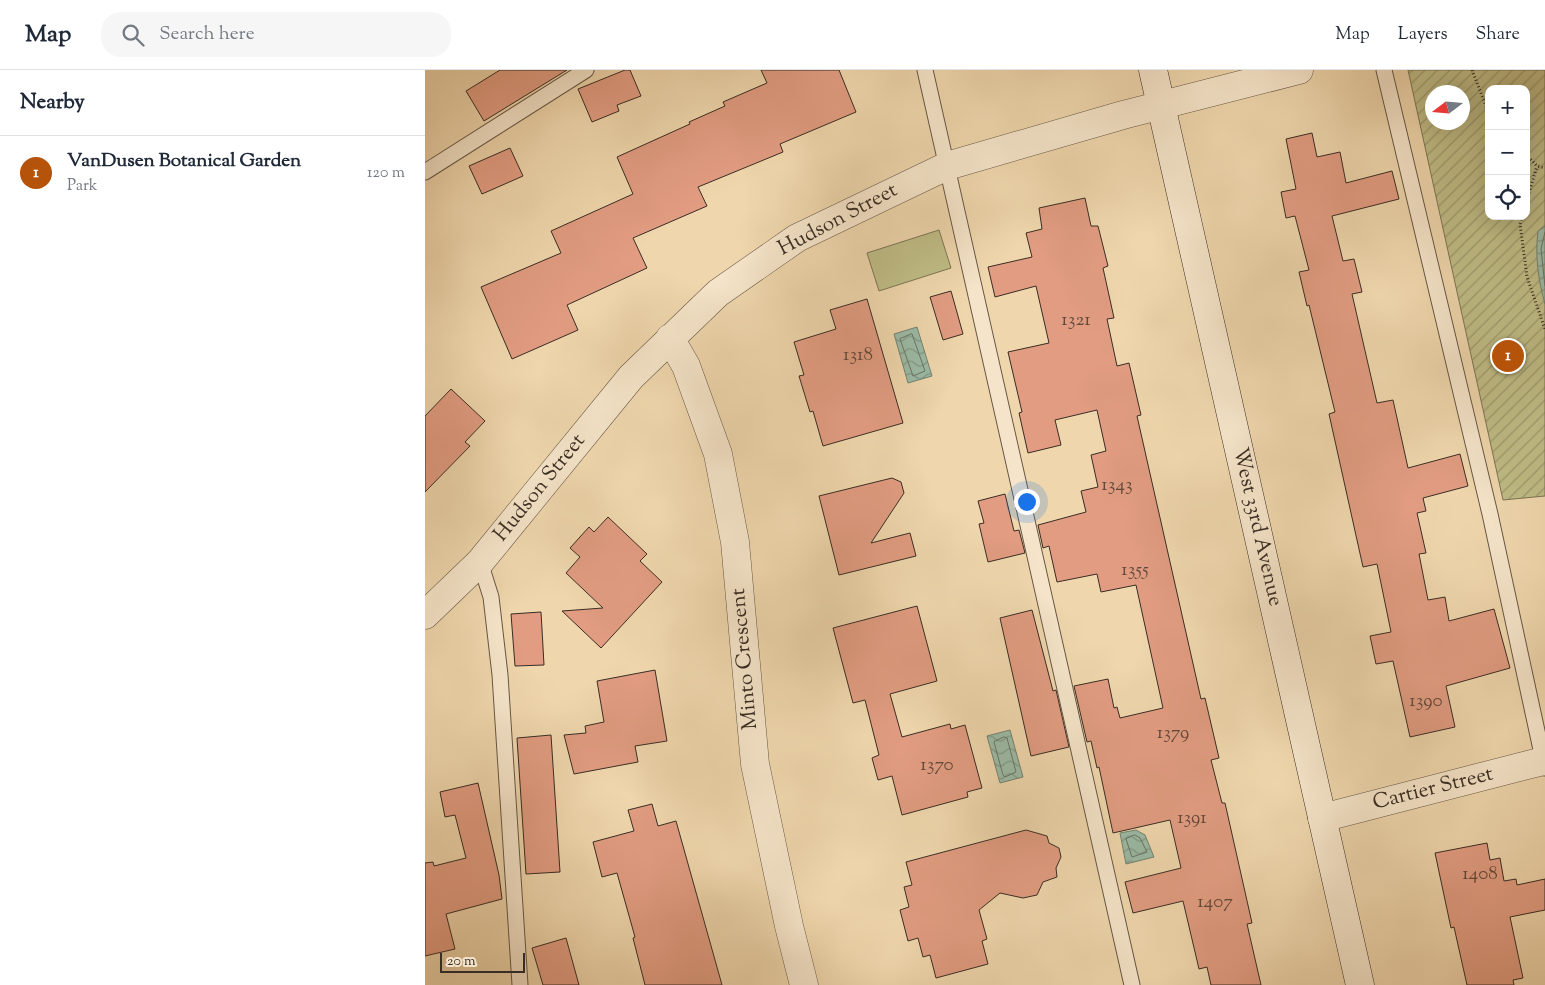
<!DOCTYPE html>
<meta charset="utf-8">
<style>
:root{--surface:#fff;--page:#f6f6f7;--text:#1f2937;--muted:#747a83;--line:#e0e1e3;--accent:#b45309}
body{margin:0;font-family:"Sorts Mill Goudy",serif;background:var(--page);color:var(--text)}
.controls{position:absolute;right:15px;top:15px;display:grid;overflow:hidden;border-radius:10px;box-shadow:0 5px 20px #0002}
.controls button{width:45px;height:45px;display:grid;place-items:center;padding:0;border:0;border-bottom:1px solid var(--line);background:var(--surface);color:var(--text);font:25px sans-serif}
.compass{position:absolute;left:1000px;top:15px;width:45px;height:45px;border-radius:50%;background:var(--surface);box-shadow:0 5px 20px #0002;rotate:254deg}
.scale{position:absolute;left:15px;bottom:12px;width:85px;box-sizing:border-box;padding-left:5px;border:2px solid #392d24;border-top:0;font-size:14px;line-height:18px;white-space:nowrap;color:#392d24;-webkit-text-stroke:4px #f5e4c9;paint-order:stroke}
.you{position:absolute;left:601px;top:431px;width:18px;height:18px;margin:-12px;border:4px solid #fff;border-radius:50%;background:#1a73e8;box-shadow:0 0 0 8px #1a73e833}
.badge{display:grid;place-items:center;width:32px;height:32px;border-radius:50%;background:var(--accent);color:#fff;font-size:16px;font-weight:700}
.pin{position:absolute;translate:-50% -50%;border:2px solid #fff;box-shadow:0 1px 5px #0006}
.list{margin:0;padding:0;list-style:none}
h2{display:flex;justify-content:space-between;align-items:center;height:65px;margin:0;padding:0 20px;font-size:21px}
h2 small{font-size:16px;font-weight:400;color:var(--muted)}
.list li{display:grid;grid-template-columns:32px 1fr auto;gap:15px;align-items:center;box-sizing:border-box;height:75px;padding:0 20px;border-top:1px solid var(--line)}
.list b{display:block;font-size:19px;white-space:nowrap}
.list p{margin:0;font-size:16px;white-space:nowrap;color:var(--muted)}
.list em{font-size:16px;font-style:normal;color:var(--muted)}
.icon{flex:none;width:28px;height:28px;fill:none;stroke:currentColor;stroke-width:2;stroke-linecap:round;stroke-linejoin:round}
.map{position:relative;flex:none;width:1120px;height:915px;overflow:hidden}
header{display:flex;align-items:center;gap:30px;box-sizing:border-box;height:70px;padding:0 25px;background:var(--surface);border-bottom:1px solid var(--line)}
header strong{font-size:24px}
nav{display:flex;gap:28px;margin-inline-start:auto;font-size:18px}
.search{width:350px;height:45px;background:var(--page);display:flex;align-items:center;gap:12px;box-sizing:border-box;padding:0 18px;border-radius:20px;color:var(--muted);font-size:19px}
main{display:flex}
aside{flex:1;background:var(--surface)}
.map>svg:first-child{display:block}
.garden{fill:url(#garden-furrows);stroke:#7c7455;fill-rule:evenodd}
.pitch{fill:#bfbc86;stroke:#7c7455}
.water{fill:url(#water-waves);stroke:#748271}
.lines{fill:none;stroke-linecap:round;stroke-linejoin:round}
.shore{stroke:#6a7464;stroke-width:1}
.building{fill:#e19c81;stroke:#392d24}
.lane-casing{stroke:#665746;stroke-width:17}
.street-casing{stroke:#665746;stroke-width:29}
.secondary-casing{stroke:#392d24;stroke-width:29}
.path{stroke:#392d24;stroke-width:3;stroke-dasharray:1 2.5;stroke-linecap:butt}
.lane{stroke:#f5e4c9;stroke-width:15}
.street{stroke:#f5e4c9;stroke-width:28}
.secondary{stroke:#f5e4c9;stroke-width:28}
.labels{text-anchor:middle;dominant-baseline:central;stroke-width:4;stroke-linejoin:round;paint-order:stroke}
.number-label{font-size:19px;fill:#63493b}
.street-label{font-size:21px;fill:#392d24;stroke:#f5e4c9}
</style>
<header>
<strong>Map</strong>
<div class="search"><svg class="icon" aria-label="search" viewBox="0 0 24 24"><circle cx="10" cy="10" r="6"/><path d="M15 15l6 6"/></svg>Search here</div>
<nav><a>Map</a><a>Layers</a><a>Share</a></nav>
</header>
<main>
<aside>
<h2>Nearby<small></small></h2>
<ul class="list">
<li><span class="badge">1</span><div><b>VanDusen Botanical Garden</b><p>Park</p></div><em>120 m</em></li>
</ul>
</aside>
<div class="map">
<svg width="1120" height="915" viewBox="0 0 1120 915">
<defs>
<pattern id="garden-furrows" width="10" height="10" patternUnits="userSpaceOnUse" patternTransform="scale(1.25)"><rect width="10" height="10" fill="#bfbc86"/><path d="M-1 1l2-2M0 10L10 0M9 11l2-2" fill="none" stroke="#9c996d"/></pattern>
<pattern id="water-waves" width="16" height="10" patternUnits="userSpaceOnUse" patternTransform="scale(1.25)"><rect width="16" height="10" fill="#9bbaa5"/><path d="M0 5q4-4 8 0t8 0" fill="none" stroke="#7f9886"/></pattern>
</defs>
<rect width="100%" height="100%" fill="#efd6ac"/>
<filter id="stains"><feTurbulence type="fractalNoise" baseFrequency=".004" numOctaves="4"/><feColorMatrix values="0 0 0 0 .2 0 0 0 0 .09 0 0 0 0 .02 0 0 0 .5 -.17"/></filter>
<radialGradient id="worn" r=".72"><stop offset=".6" stop-color="#630" stop-opacity="0"/><stop offset="1" stop-color="#630" stop-opacity=".3"/></radialGradient>
<path class="garden" d="M 983,0 L 1120,0 L 1120,426 L 1078,430 ZM 1064,19 L 1101,19 L 1101,146 L 1064,146 ZM 1008,22 L 1038,22 L 1038,52 L 1008,52 Z"/>
<path class="pitch" d="M 514,160 L 526,198 L 454,221 L 442,183 Z"/>
<path class="water" d="M 1120,156 L 1120,234 C 1113,209 1110,187 1113,161 Z
M 492,257 L 507,306 L 483,313 L 469,264 Z
M 585,660 L 598,707 L 575,713 L 562,666 Z
M 711,760 L 720,765 L 729,787 L 701,794 L 695,763 Z"/>
<g class="lines">
<path class="shore" d="M 1120,162 L 1116,179 L 1120,216
M 487,264 L 500,301 L 488,306 L 475,269 Z
M 579,667 L 582,668 L 591,702 L 580,707 L 578,705 L 569,672 Z
M 710,765 L 715,768 L 722,782 L 707,787 L 701,769 Z"/>
</g>
<path class="building" d="M 75,0 L 142,0 L 59,51 L 41,21 Z
M 200,0 L 205,0 L 216,26 L 192,35 L 194,41 L 167,52 L 153,19 Z
M 336,0 L 414,0 L 431,42 L 355,74 L 358,82 L 273,117 L 282,136 L 208,168 L 222,198 L 142,235 L 153,260 L 87,289 L 56,217 L 136,183 L 126,161 L 208,124 L 192,87 L 265,54 L 264,52 L 300,36 L 298,32 L 342,13 Z
M 887,63 L 892,87 L 915,82 L 921,113 L 967,101 L 974,129 L 907,146 L 918,191 L 929,189 L 937,222 L 927,224 L 952,333 L 968,330 L 983,398 L 1035,384 L 1043,416 L 998,428 L 1001,441 L 992,443 L 1001,483 L 994,484 L 1003,530 L 1020,527 L 1024,551 L 1069,539 L 1085,598 L 1021,616 L 1030,657 L 985,667 L 968,591 L 951,594 L 945,566 L 966,562 L 952,494 L 938,497 L 904,344 L 910,342 L 884,235 L 882,236 L 874,202 L 884,200 L 870,146 L 861,148 L 856,122 L 871,119 L 861,69 Z
M 85,78 L 98,106 L 57,124 L 44,96 Z
M 660,128 L 666,156 L 673,156 L 683,196 L 678,198 L 689,248 L 682,249 L 692,296 L 704,293 L 716,345 L 712,346 L 776,629 L 780,628 L 794,688 L 786,690 L 797,733 L 800,733 L 827,853 L 822,854 L 836,915 L 786,915 L 782,897 L 774,899 L 758,831 L 708,843 L 700,812 L 756,798 L 745,750 L 688,763 L 674,697 L 672,698 L 666,671 L 662,672 L 649,616 L 683,609 L 689,638 L 692,637 L 695,648 L 738,638 L 711,515 L 676,522 L 672,504 L 632,512 L 624,476 L 618,478 L 613,455 L 661,442 L 656,421 L 673,417 L 666,385 L 681,381 L 672,340 L 630,350 L 636,375 L 603,383 L 594,343 L 597,342 L 583,282 L 624,273 L 611,216 L 570,227 L 563,197 L 607,187 L 601,163 L 617,159 L 614,138 Z
M 526,221 L 538,264 L 518,270 L 505,227 Z
M 442,229 L 478,353 L 398,376 L 388,341 L 385,342 L 374,306 L 379,305 L 369,272 L 411,259 L 405,240 Z
M 26,319 L 60,351 L 40,372 L 45,376 L 0,422 L 0,346 Z
M 467,408 L 476,412 L 479,423 L 446,473 L 485,463 L 491,486 L 414,505 L 394,426 Z
M 580,424 L 589,461 L 594,460 L 600,483 L 563,492 L 554,454 L 559,453 L 553,431 Z
M 183,447 L 222,484 L 215,491 L 237,512 L 176,578 L 137,541 L 178,538 L 141,503 L 155,487 L 145,478 L 164,457 L 169,462 Z
M 492,536 L 512,611 L 465,624 L 477,667 L 525,654 L 526,659 L 540,655 L 557,718 L 542,722 L 543,727 L 477,745 L 467,706 L 453,710 L 447,688 L 454,685 L 440,630 L 428,633 L 408,558 Z
M 607,540 L 628,621 L 631,620 L 644,677 L 606,686 L 575,548 Z
M 116,542 L 119,595 L 90,596 L 86,544 Z
M 230,600 L 242,671 L 210,676 L 213,692 L 149,704 L 139,665 L 161,663 L 160,656 L 179,652 L 172,611 Z
M 126,665 L 135,802 L 101,804 L 92,668 Z
M 53,713 L 74,805 L 77,829 L 21,844 L 30,879 L 0,886 L 0,793 L 8,792 L 9,796 L 41,788 L 30,745 L 20,747 L 15,722 Z
M 227,734 L 233,756 L 251,751 L 297,915 L 220,915 L 208,868 L 210,867 L 192,803 L 177,807 L 168,772 L 209,761 L 203,740 Z
M 601,760 L 622,766 L 624,773 L 634,778 L 636,787 L 631,798 L 632,807 L 618,812 L 612,825 L 598,828 L 575,823 L 554,840 L 562,869 L 557,871 L 563,894 L 511,908 L 505,885 L 498,887 L 493,868 L 483,871 L 475,840 L 484,837 L 479,817 L 487,815 L 481,792 Z
M 1062,773 L 1065,790 L 1075,788 L 1079,811 L 1091,809 L 1092,815 L 1120,809 L 1120,840 L 1085,847 L 1098,908 L 1088,910 L 1089,915 L 1042,915 L 1029,857 L 1026,858 L 1010,783 Z
M 141,868 L 154,915 L 118,915 L 107,878 Z"/>
<g class="lines">
<g class="lane-casing">
<path id="lane" d="M 500,0 L 707,915
M 959,0 L 1065,444 L 1120,698
M 0,102 L 161,0
M 55,492 L 66,527 L 75,605 L 95,915"/>
</g>
<g class="street-casing">
<path id="street" d="M 245,268 L 261,296 L 293,384 L 310,472 L 330,694 L 364,856 L 379,915
M 0,545 L 55,492 L 206,307 L 293,223 L 372,168 L 522,96 L 698,45 L 874,0
M 897,748 L 1118,691"/>
</g>
<g class="secondary-casing">
<path id="secondary" d="M 728,0 L 935,915"/>
</g>
<path class="path" d="M 1047,0 L 1064,44
M 1101,84 L 1112,96 L 1120,98
M 1101,133 L 1112,96
M 1097,146 L 1095,154 L 1102,207 L 1120,259"/>
<use href="#lane" class="lane"/>
<use href="#street" class="street"/>
<use href="#secondary" class="secondary"/>
</g>
<g class="labels">
<g class="number-label">
<text x="651" y="250">1321</text>
<text x="433" y="285">1318</text>
<text x="692" y="415">1343</text>
<text x="710" y="500">1355</text>
<text x="1001" y="631">1390</text>
<text x="748" y="663">1379</text>
<text x="512" y="695">1370</text>
<text x="767" y="748">1391</text>
<text x="1055" y="804">1408</text>
<text x="790" y="832">1407</text>
</g>
<g class="street-label">
<text transform="translate(413 150) rotate(-28)">Hudson Street</text>
<text transform="translate(115 418) rotate(-51)">Hudson Street</text>
<text transform="translate(832 457) rotate(77)">West 33rd Avenue</text>
<text transform="translate(320 589) rotate(-95)">Minto Crescent</text>
<text transform="translate(1008 719) rotate(-14)">Cartier Street</text>
</g>
</g>
<rect width="100%" height="100%" filter="url(#stains)"/>
<rect width="100%" height="100%" fill="url(#worn)"/>
</svg>
<div class="controls">
<button>+</button>
<button>−</button>
<button><svg class="icon" aria-label="locate" viewBox="0 0 24 24"><circle cx="12" cy="12" r="6"/><path d="M12 2v4M12 18v4M2 12h4M18 12h4"/></svg></button>
</div>
<svg class="compass" viewBox="-18 -18 36 36"><path d="M0-13l5 13h-10z" fill="#e53935"/><path d="M0 13l5-13h-10z" fill="#747a83"/></svg>
<div class="scale">20 m</div>
<div class="you"></div>
<div class="pin badge" style="left:1083px;top:286px">1</div>
</div>
</main>
